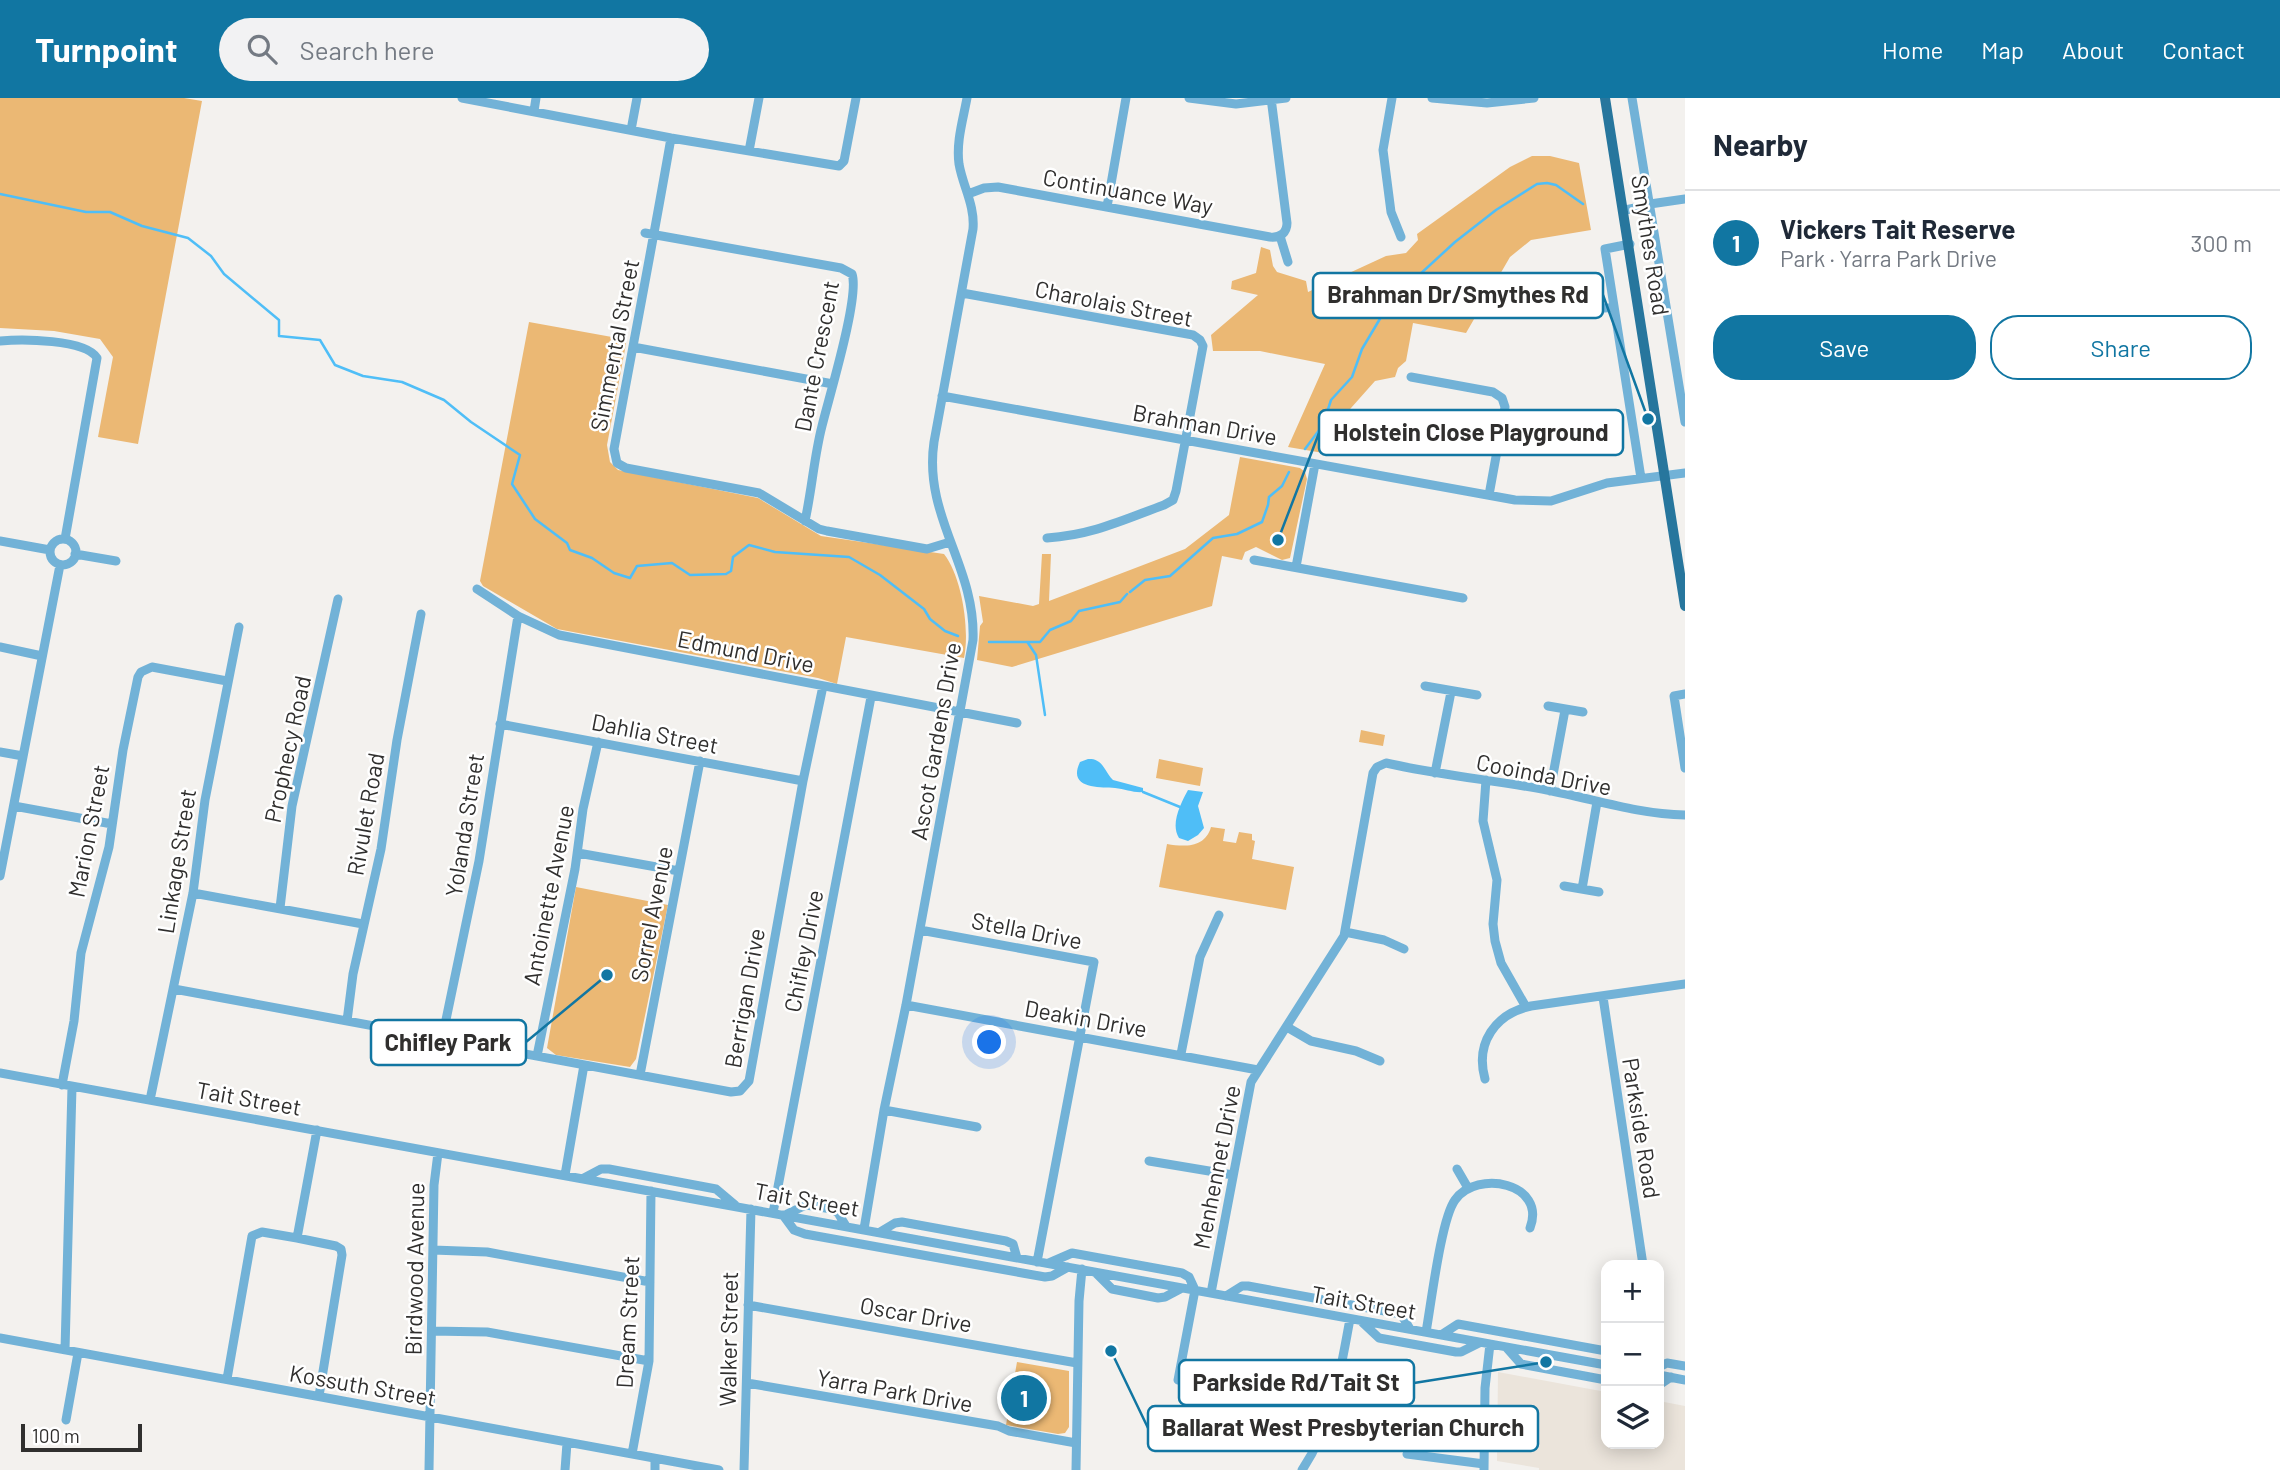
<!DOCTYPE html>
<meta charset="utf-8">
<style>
:root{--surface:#fff;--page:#f2f2f3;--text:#1f2937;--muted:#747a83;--line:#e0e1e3;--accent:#1176a2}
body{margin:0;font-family:Barlow,sans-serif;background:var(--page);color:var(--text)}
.controls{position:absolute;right:21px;bottom:21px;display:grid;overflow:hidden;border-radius:14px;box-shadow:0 4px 18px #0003}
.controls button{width:63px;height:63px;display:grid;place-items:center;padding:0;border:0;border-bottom:2px solid var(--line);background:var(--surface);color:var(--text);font:35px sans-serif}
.scale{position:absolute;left:21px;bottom:18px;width:121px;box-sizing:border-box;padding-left:7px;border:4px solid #302f2e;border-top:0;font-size:19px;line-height:24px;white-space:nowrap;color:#302f2e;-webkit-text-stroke:5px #fff;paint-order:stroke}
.you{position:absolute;left:990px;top:945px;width:24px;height:24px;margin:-18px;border:5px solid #fff;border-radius:50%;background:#1a73e8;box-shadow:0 0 0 10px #1a73e833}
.badge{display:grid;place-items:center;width:46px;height:46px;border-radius:50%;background:var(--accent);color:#fff;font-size:23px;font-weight:700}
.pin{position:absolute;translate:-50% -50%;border:4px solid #fff;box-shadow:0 2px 7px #0006}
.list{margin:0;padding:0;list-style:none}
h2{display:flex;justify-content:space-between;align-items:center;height:91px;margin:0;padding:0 28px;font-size:30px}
h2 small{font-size:23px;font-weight:400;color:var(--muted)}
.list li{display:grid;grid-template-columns:46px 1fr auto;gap:21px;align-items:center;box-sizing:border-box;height:105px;padding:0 28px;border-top:2px solid var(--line)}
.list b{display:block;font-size:26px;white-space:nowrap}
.list p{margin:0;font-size:23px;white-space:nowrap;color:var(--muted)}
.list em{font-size:23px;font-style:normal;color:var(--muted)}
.actions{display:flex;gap:14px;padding:21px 28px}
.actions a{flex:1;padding:16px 0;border:2px solid var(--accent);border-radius:28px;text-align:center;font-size:24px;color:var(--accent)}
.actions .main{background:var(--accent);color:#fff}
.icon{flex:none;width:38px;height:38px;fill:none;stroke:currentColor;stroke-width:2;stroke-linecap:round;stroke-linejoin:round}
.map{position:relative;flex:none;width:1685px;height:1372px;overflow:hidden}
header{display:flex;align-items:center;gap:42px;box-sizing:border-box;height:98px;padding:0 35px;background:var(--accent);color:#fff}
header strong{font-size:33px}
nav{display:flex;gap:38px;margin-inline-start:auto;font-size:24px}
.search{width:490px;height:63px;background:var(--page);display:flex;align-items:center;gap:18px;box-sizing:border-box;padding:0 24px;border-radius:38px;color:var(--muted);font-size:26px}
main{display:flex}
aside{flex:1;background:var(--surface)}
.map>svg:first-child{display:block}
.built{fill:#ebe4db}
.green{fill:#ebb874}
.water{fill:#4fbef7}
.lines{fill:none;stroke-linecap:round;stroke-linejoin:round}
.stream{stroke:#4fbef7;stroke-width:2.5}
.minor{stroke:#72b2d7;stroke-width:9}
.major{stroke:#27769d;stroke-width:10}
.labels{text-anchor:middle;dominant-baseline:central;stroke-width:5;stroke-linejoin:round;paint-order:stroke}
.street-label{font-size:23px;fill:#302f2e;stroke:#fff}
.leader{fill:none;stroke:#1176a2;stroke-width:2.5}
.callout-dot{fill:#1176a2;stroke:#fff;stroke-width:2.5}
.callout{fill:#fff;stroke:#1176a2;stroke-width:2.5}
.callout-label{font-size:24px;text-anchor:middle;font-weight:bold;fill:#302f2e}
</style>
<header>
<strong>Turnpoint</strong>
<div class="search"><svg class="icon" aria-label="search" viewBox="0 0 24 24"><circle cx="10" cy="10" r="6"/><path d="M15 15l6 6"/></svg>Search here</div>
<nav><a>Home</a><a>Map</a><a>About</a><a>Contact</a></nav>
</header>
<main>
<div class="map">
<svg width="1685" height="1372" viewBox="0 0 1685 1372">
<rect width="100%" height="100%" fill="#f3f1ee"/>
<path class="built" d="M 1498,1274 L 1606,1294 L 1606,1346 L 1659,1346 L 1659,1303 L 1685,1308 L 1685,1372 L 1539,1372 L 1539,1370 L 1497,1363 Z"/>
<path class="green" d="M 0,0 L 184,0 L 202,3 L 138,346 L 98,339 L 113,259 L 100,241 L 54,233 L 0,230 Z
M 1532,58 L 1550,58 L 1579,65 L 1591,132 L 1531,142 L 1510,159 L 1466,235 L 1413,225 L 1406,263 L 1398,270 L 1395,279 L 1375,283 L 1343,319 L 1335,357 L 1288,349 L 1325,266 L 1260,253 L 1213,253 L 1211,237 L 1258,197 L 1231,191 L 1232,183 L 1256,175 L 1261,149 L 1270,152 L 1273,168 L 1277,174 L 1306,183 L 1308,194 L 1386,158 L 1406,155 L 1418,142 L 1417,136 L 1510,69 Z
M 529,224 L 623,241 L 626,246 L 607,347 L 610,364 L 618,372 L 758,400 L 821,438 L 944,456 C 962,479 970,532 964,560 L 846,539 L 837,586 L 818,580 L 557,531 L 483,488 L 480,483 Z
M 1240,359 L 1300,370 L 1305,374 L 1307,381 L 1290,460 L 1282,462 L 1256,449 L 1245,454 L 1242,462 L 1222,458 L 1212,508 L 1012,569 L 977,562 L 980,528 L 983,524 L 979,498 L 1033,508 L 1039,506 L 1042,456 L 1051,456 L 1049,503 L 1185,451 L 1229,417 Z
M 1361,632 L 1385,637 L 1383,648 L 1359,644 Z
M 1159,661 L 1203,670 L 1200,688 L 1156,680 Z
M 1211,729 L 1225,731 L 1223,743 L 1236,745 L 1239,734 L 1252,736 L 1252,742 L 1255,743 L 1252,761 L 1294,769 L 1286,812 L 1159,789 L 1167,746 C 1185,749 1205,750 1211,729 Z
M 576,789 L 668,807 L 636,961 L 630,969 L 556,957 L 547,950 Z
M 1017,1264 L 1069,1273 L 1069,1329 L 1065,1335 L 1058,1336 L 1006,1327 Z"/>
<path class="water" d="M 1088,661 C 1103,660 1104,673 1113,682 L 1143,690 L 1143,694 C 1134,695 1125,691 1115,690 C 1099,689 1067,691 1080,664 Z
M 1188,692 L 1203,694 L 1198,708 L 1204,730 L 1198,737 L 1188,743 L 1179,740 C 1170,726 1181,705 1188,692 Z"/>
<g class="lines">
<path class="stream" d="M 0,96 L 86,114 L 110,114 L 142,128 L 188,140 L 211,158 L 224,176 L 279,222 L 279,238 L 320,242 L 335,267 L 363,278 L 402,284 L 444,302 L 471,324 L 520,357 L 512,386 L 535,421 L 567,445 L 570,452 L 592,460 L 614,475 L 630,480 L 637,468 L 672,465 L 690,477 L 726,476 L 731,473 L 733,459 L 749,447 L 775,454 L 849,459 L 880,477 L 924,511 L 930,521 L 945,533 L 958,538
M 1305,351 L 1323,327 L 1331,302 L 1352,279 L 1362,251 L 1384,214 L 1405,190 L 1455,144 L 1496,112 L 1537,86 L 1547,85 L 1556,87 L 1583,106
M 1130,494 L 1145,482 L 1170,478 L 1213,440 L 1237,436 L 1262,424 L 1268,407 L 1269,399 L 1282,388 L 1289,374
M 989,544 L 1040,544 L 1050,532 L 1071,523 L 1079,513 L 1120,504 L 1127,496
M 1028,545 L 1036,557 L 1045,617
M 1143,694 L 1180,709"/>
<path class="minor" d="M 462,0 L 671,40 L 839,68 L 844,63 L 856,0
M 1189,0 L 1236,6 L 1286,0
M 1392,0 L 1383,52 L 1391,114 L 1401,139
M 1432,0 L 1487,5 L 1534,0
M 1632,0 L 1685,324
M 534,13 L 536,0
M 631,32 L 637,0
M 671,40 C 653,144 633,247 614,351 L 617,365 L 626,370 L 759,395 L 819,431 L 827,433 L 927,451 L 950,444
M 749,53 L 759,0
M 968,96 L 984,90 L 998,89 L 1270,139 C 1280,140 1287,135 1287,125 L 1271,0
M 1650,106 L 1685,101
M 1107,109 L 1126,0
M 1625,112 L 1650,107
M 645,135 L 841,170 L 852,176 C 860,198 829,299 822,328 C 814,359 812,391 805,423
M 1280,138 L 1288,164
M 1630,146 L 1605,151 L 1641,380
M 1513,182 C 1547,214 1569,214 1614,209
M 962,195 L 1193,237 L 1200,242 L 1203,248 L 1176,393 L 1173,402 L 1164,407 C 1123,422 1092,437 1047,440
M 0,243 C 21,241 86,241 97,260 L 65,441
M 633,249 L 833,286
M 1411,279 L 1493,294 L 1502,300 L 1505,309 L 1489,397
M 942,298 L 1515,402 L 1551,403 L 1607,385 L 1685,375
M50 454a13 13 0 1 1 26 0a13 13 0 1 1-26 0Z
M 0,443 L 50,452
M 75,456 L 116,463
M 1254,462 L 1463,500
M 1296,469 L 1315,366
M 477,491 L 518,518 L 559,537 L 1017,625
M 0,549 L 42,558
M 1425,588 L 1477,597
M 1685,596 L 1674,598 L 1685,670
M 1548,608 L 1583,614
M 500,626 L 803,683
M 0,654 L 23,658
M 1435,675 L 1451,594
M 1486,682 L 1483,723 L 1497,782 L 1493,826 L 1495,843 L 1501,865 L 1526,909
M 1550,693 L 1565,612
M 14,708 L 112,726
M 578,755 L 679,773
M 0,778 L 60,467
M 1564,788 L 1599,794
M 1582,791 L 1597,704
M 193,795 L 363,826
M 280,810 L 292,708 L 338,501
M 920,832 L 1094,864 L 1037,1164
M 1345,834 L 1384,842 L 1404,851
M 174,891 L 731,994 L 740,993 L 749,983 L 803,683 L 823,588
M 1603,899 L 1643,1167
M 906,907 L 1258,972
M 347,923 L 353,876 L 381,751 L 397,642 L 421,516
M 1287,929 L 1311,943 L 1356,953 L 1380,963
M 442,941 L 479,763 L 518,518
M 1181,956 L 1200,859 L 1219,817
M 537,958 L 575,771 L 583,711 L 598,644
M 0,975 L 1606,1267
M 640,977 L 700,663
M 1485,981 C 1475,945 1495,916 1531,908 L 1685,886
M 62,987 L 74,923 L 81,855 L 109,749 L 123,652 L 138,579 L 141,574 L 152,569 L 227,583
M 150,1002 L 193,795 L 205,702 L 239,529
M 884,1012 L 977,1029
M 317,1032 L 297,1140 L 336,1148 L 341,1151 L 342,1157 L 319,1298
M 1149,1063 L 1233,1077
M 1457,1071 L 1468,1090
M 565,1077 L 584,967
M 584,1080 L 601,1071 L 609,1071 L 716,1091 L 735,1107
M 773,1115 L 871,599
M 787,1116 L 806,1107 L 832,1111 L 838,1115 L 846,1128
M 783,1117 L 794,1132 L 805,1136 L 1045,1179 L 1052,1178 L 1068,1169
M 864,1131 L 884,1012 L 906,907 L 973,542 C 976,468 923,419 934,344 L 973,131 C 975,107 963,89 959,66 C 956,44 963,22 967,0
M 880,1134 L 895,1125 L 902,1124 L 1006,1143 L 1013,1146 L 1017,1160
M 433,1152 L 487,1154 L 650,1184
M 1049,1165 L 1072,1155 L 1182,1175 L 1189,1179 L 1195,1192
M 1096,1175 L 1112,1191 L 1158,1200 L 1165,1199 L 1182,1190
M 1211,1195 L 1251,984 L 1344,838 L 1373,675 L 1377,669 L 1386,665 C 1439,677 1493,682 1547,692 C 1594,701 1637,716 1685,717
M 1226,1198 L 1242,1188 L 1248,1188 L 1401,1216 L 1410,1231
M 748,1207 L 1077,1265
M 1363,1225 L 1379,1240 L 1456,1254 L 1461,1254 L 1479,1245
M 432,1233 L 487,1234 L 649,1263
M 1426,1234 C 1431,1207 1441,1121 1455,1102 C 1477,1071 1547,1085 1530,1130
M 1441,1237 L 1458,1226 L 1606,1253
M 0,1240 L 719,1372
M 1506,1249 L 1521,1266 L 1606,1282
M 65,1252 L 72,989
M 1659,1269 L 1667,1265 L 1685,1268
M 1659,1277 L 1685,1282
M 227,1281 L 252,1138 L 262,1134 L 297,1140
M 1178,1282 L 1195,1192
M 747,1285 L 998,1328 L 1009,1333 L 1076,1345
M 1659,1287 L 1671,1279
M 66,1322 L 78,1255
M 1268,1325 L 1290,1332 L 1318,1345
M 632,1356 L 649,1263 L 651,1093
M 1407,1356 L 1484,1366
M 429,1372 L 434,1087 L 438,1055
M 565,1372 L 567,1345
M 655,1372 L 655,1361
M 744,1372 L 751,1111
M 1076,1372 L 1079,1203 L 1082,1171
M 1302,1372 C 1333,1326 1340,1274 1350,1221
M 1484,1372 L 1485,1290 L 1490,1246"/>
<path class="major" d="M 1605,0 L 1685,508"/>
</g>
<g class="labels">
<g class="street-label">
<text transform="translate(1128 93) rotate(10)">Continuance Way</text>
<text transform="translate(1651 147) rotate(81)">Smythes Road</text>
<text transform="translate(1114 205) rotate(11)">Charolais Street</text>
<text transform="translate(614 247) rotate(-79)">Simmental Street</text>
<text transform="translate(816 258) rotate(-79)">Dante Crescent</text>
<text transform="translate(1205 326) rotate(10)">Brahman Drive</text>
<text transform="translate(746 553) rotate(11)">Edmund Drive</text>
<text transform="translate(655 635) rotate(11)">Dahlia Street</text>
<text transform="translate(935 643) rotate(-80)">Ascot Gardens Drive</text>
<text transform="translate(287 651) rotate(-78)">Prophecy Road</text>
<text transform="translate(1544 676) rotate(11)">Cooinda Drive</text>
<text transform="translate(365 716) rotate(-80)">Rivulet Road</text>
<text transform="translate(464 727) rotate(-81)">Yolanda Street</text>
<text transform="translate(88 733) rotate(-79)">Marion Street</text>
<text transform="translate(176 763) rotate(-81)">Linkage Street</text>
<text transform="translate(548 797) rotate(-79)">Antoinette Avenue</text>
<text transform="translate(651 816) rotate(-79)">Sorrel Avenue</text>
<text transform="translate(1027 832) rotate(11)">Stella Drive</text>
<text transform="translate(803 853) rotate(-79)">Chifley Drive</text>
<text transform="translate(744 900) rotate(-80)">Berrigan Drive</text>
<text transform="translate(1086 920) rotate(10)">Deakin Drive</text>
<text transform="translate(249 1000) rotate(10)">Tait Street</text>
<text transform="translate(1642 1030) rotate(81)">Parkside Road</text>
<text transform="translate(1216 1069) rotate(-79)">Menhennet Drive</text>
<text transform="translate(807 1101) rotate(10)">Tait Street</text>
<text transform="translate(414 1171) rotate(-89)">Birdwood Avenue</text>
<text transform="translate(1364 1204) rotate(10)">Tait Street</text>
<text transform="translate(916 1216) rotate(10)">Oscar Drive</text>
<text transform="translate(627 1224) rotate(-87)">Dream Street</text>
<text transform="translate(728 1241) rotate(-89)">Walker Street</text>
<text transform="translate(363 1287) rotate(10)">Kossuth Street</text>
<text transform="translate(895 1292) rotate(10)">Yarra Park Drive</text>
</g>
</g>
<path class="leader" d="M1648 321L1603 197M1278 442L1319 335M607 877L526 944M1546 1264L1414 1285M1111 1253L1148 1330"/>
<g class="callout-dot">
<circle cx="1648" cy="321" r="7"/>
<circle cx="1278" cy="442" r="7"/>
<circle cx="607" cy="877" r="7"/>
<circle cx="1546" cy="1264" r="7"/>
<circle cx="1111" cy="1253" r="7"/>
</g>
<g class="callout">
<rect x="1313" y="175" width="290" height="45" rx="7"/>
<rect x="1319" y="312" width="304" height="45" rx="7"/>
<rect x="371" y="922" width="155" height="45" rx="7"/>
<rect x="1179" y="1262" width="235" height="45" rx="7"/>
<rect x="1148" y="1308" width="390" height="45" rx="7"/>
</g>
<g class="callout-label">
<text x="1458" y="205">Brahman Dr/Smythes Rd</text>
<text x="1471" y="343">Holstein Close Playground</text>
<text x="448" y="953">Chifley Park</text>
<text x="1296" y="1293">Parkside Rd/Tait St</text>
<text x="1343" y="1338">Ballarat West Presbyterian Church</text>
</g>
</svg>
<div class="controls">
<button>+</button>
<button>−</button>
<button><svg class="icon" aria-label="layers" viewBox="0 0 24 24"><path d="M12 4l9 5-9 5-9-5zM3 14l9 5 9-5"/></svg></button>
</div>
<div class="scale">100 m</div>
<div class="you"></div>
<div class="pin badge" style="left:1024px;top:1300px">1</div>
</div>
<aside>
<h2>Nearby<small></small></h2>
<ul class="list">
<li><span class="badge">1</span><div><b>Vickers Tait Reserve</b><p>Park · Yarra Park Drive</p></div><em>300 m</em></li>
</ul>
<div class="actions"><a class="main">Save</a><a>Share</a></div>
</aside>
</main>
